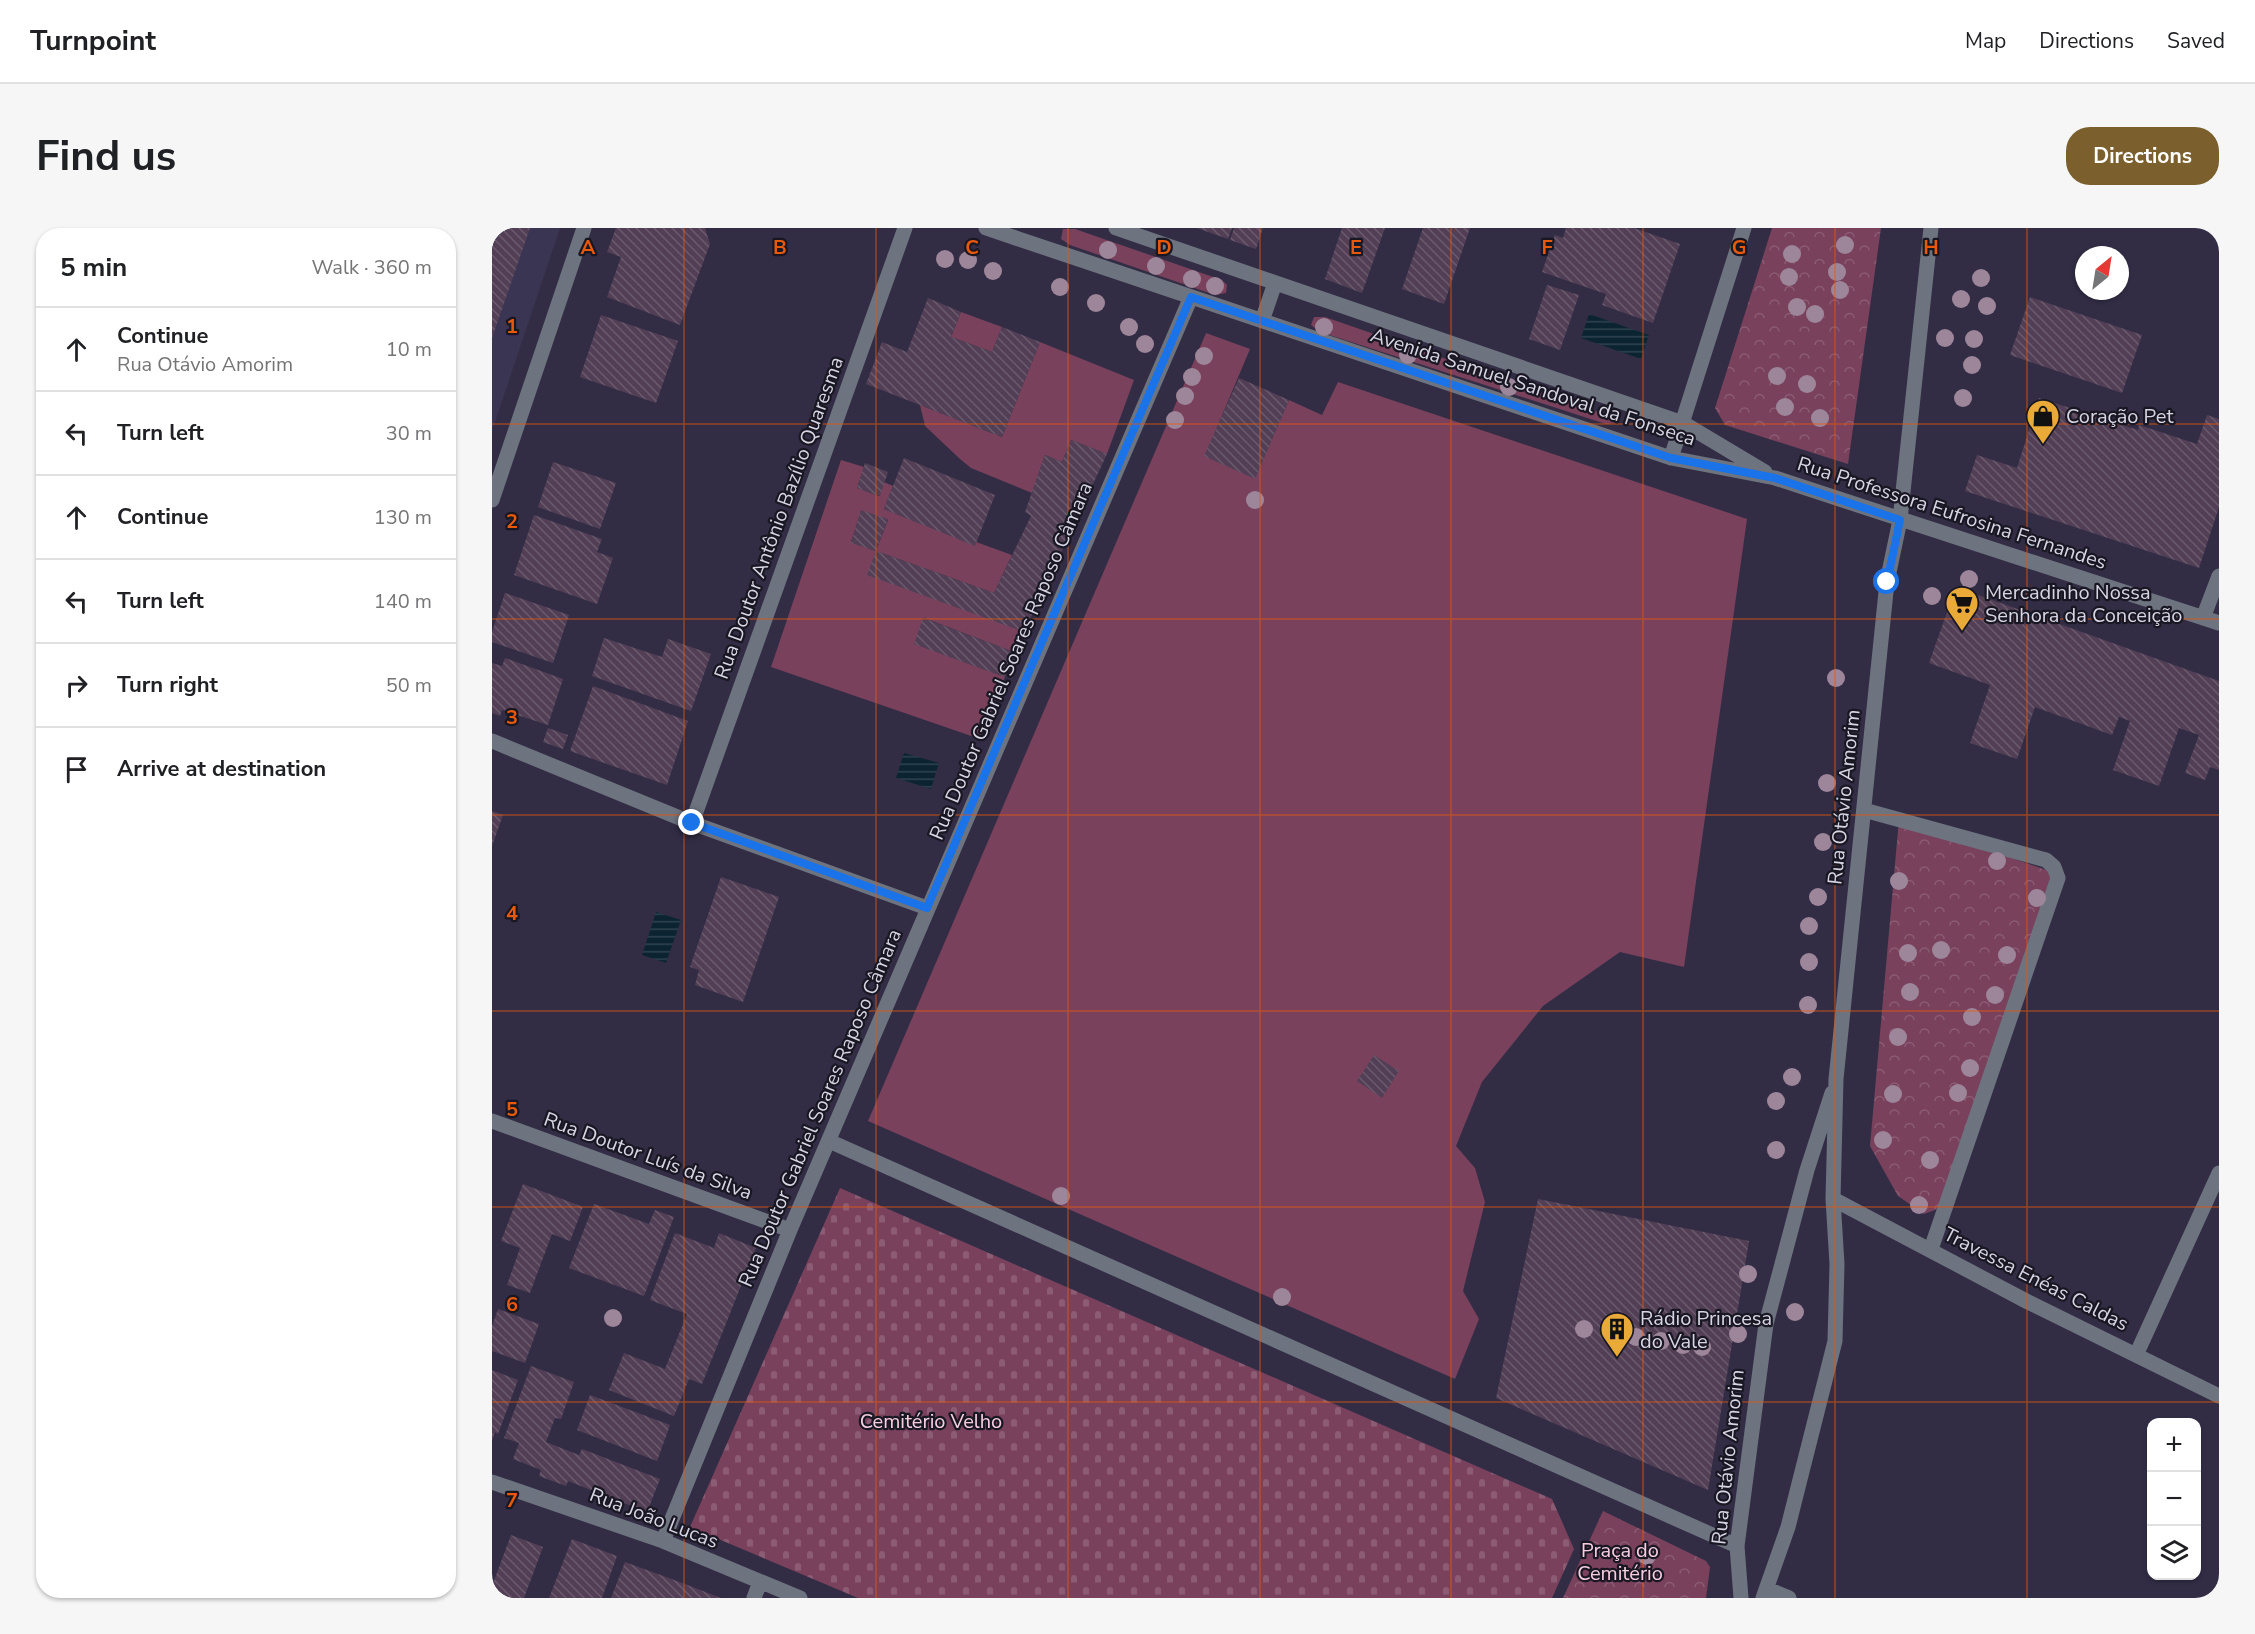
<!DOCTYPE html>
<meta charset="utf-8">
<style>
:root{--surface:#fff;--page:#f6f6f6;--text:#202124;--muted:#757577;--line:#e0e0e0;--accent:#7b5f2d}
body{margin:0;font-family:"Nunito Sans",sans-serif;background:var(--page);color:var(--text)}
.controls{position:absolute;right:18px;bottom:18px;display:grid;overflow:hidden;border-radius:12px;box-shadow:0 2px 4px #0004}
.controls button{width:54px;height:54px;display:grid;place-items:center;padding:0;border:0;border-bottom:2px solid var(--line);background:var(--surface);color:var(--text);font:30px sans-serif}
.compass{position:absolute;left:1583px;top:18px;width:54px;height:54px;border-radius:50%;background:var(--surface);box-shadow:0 2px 4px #0004;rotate:30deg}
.stop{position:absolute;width:18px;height:18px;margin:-14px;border:4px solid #1a73e8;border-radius:50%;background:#fff}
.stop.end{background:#1a73e8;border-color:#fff;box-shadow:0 2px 6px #0008}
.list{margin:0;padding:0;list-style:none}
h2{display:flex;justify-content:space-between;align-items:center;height:78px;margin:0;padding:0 24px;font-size:26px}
h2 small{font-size:20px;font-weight:400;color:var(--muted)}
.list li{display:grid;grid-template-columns:39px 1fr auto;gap:18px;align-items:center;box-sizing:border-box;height:84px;padding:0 24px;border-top:2px solid var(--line)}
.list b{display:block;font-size:22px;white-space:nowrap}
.list p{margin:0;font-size:20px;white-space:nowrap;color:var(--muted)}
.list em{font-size:20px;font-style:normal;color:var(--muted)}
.icon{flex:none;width:33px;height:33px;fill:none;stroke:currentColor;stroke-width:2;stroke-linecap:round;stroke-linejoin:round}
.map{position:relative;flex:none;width:1727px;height:1370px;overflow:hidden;border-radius:24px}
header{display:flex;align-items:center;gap:36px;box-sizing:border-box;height:84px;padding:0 30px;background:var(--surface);border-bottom:2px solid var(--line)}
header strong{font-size:28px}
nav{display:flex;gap:33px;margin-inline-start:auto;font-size:21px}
.intro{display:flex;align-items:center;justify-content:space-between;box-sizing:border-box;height:144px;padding:0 36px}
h1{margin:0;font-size:42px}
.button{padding:15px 27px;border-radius:24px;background:var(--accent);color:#fff;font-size:21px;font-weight:700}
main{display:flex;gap:36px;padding:0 36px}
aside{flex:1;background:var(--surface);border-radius:24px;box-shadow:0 2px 4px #0004}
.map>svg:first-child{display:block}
.built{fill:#3b3554}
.grass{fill:#79415c;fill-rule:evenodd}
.cemetery{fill:url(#cemetery-stones)}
.park{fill:url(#park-crowns)}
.water{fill:url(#water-rules)}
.building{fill:url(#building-back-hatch)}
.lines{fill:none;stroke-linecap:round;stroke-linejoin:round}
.minor{stroke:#6d737f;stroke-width:15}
.tree{fill:#9e869a}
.route{stroke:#1a73e8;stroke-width:8}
.grid{fill:none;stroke:#e8590c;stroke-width:1.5;stroke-opacity:0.55}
.labels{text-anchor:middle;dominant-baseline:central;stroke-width:4.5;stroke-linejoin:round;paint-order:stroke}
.street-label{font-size:20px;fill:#d7d4e4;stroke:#191722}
.poi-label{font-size:20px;fill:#d7d4e4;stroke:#191722;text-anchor:start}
.park-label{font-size:20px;fill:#f7cee0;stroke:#191722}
.grid-label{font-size:20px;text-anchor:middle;font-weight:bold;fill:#e8590c;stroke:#191722;stroke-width:4.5;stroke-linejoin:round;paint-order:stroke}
</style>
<header>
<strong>Turnpoint</strong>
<nav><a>Map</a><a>Directions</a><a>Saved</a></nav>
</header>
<div class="intro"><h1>Find us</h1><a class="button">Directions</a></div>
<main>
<aside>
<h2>5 min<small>Walk · 360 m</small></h2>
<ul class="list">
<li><svg class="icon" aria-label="ahead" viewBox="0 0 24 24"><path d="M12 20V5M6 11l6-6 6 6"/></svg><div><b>Continue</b><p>Rua Otávio Amorim</p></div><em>10 m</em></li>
<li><svg class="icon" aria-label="left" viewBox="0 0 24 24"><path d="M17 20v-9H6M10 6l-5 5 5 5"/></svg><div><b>Turn left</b></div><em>30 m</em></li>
<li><svg class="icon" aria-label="ahead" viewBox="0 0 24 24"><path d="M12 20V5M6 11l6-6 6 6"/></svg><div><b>Continue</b></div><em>130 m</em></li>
<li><svg class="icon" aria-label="left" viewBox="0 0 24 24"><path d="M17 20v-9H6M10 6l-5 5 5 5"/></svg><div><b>Turn left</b></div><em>140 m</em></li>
<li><svg class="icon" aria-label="right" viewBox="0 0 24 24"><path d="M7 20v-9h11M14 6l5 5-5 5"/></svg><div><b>Turn right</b></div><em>50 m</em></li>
<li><svg class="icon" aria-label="arrive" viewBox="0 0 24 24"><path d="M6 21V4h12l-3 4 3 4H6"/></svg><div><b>Arrive at destination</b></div></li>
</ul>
</aside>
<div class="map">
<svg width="1727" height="1370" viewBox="0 0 1727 1370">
<defs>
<pattern id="cemetery-stones" width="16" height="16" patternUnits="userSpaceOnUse" patternTransform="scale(1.5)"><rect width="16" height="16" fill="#79415c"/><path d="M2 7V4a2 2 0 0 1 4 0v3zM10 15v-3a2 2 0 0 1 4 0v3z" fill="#8b5c73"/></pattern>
<pattern id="park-crowns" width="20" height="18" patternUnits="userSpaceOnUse" patternTransform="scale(1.5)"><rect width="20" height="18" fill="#79415c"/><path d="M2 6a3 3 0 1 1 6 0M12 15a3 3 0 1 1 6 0" fill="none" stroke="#8b5c73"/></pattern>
<pattern id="water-rules" width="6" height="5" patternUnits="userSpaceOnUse" patternTransform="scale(1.5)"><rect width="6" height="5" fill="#0c2431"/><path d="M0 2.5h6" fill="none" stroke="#2f434f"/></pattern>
<pattern id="building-back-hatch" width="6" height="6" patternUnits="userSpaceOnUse" patternTransform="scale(1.5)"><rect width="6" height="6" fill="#523f55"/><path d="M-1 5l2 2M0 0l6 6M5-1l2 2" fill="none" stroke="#6a5a6d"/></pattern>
</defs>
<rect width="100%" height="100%" fill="#322d45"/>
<path class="built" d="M 0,0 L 68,0 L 0,203 Z"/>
<path class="grass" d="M 571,1 L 583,1 L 730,52 L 735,57 L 734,65 L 723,67 L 578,17 L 569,11 Z
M 469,84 L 510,99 L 500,124 L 459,109 Z
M 822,89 L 833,89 L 1118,188 L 1124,195 L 1114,196 L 828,104 L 819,97 Z
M 714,105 L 758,121 L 713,228 L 763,250 L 797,172 L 830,187 L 846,154 L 1255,291 L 1192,739 L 1128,724 L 1051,778 L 990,854 L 964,918 L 983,940 L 993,974 L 971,1063 L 987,1091 L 963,1151 L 376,893 Z
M 548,114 L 642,152 L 615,226 L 579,212 L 570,234 L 553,227 L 540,265 L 479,240 L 468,231 L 433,198 L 428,177 L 510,209 Z
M 349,232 L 372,239 L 365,260 L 387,268 L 392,254 L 401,258 L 392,281 L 482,317 L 484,314 L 520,327 L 502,365 L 384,323 L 532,404 L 522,424 L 432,390 L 423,416 L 513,449 L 488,511 L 279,439 ZM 369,283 L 396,292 L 384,323 L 359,314 Z"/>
<path class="cemetery" d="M 348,960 L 1060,1271 L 1082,1321 L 1060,1370 L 366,1370 L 198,1299 Z"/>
<path class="park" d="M 1280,0 L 1389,0 L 1356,236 L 1233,197 L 1223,180 Z
M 1407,591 L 1560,644 L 1456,977 L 1432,986 L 1406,968 L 1378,918 Z
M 1111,1283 L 1214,1333 L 1218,1339 L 1214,1370 L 1071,1370 Z"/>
<path class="water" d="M 1097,86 L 1157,107 L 1149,131 L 1089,110 Z
M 412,525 L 447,535 L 439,561 L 404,550 Z
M 164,684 L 189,692 L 174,735 L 150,727 Z"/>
<path class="building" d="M 0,0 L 38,0 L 0,110 Z
M 124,0 L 213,0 L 218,16 L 188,97 L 115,69 L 129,29 L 115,24 Z
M 705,0 L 740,0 L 736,11 Z
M 742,0 L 771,0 L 764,21 L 738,12 Z
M 850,0 L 893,0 L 870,65 L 833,51 Z
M 931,0 L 978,0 L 952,76 L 910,61 Z
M 1074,0 L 1142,0 L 1188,16 L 1161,95 L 1110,77 L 1114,66 L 1050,44 L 1063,7 L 1071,10 Z
M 1055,57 L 1087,67 L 1068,122 L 1037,111 Z
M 1538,69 L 1650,107 L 1630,165 L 1518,127 Z
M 436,70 L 469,84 L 459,109 L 500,124 L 510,99 L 548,114 L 510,209 L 374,156 L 390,114 L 415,124 Z
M 109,87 L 186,113 L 164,175 L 88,149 Z
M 747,150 L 797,172 L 763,251 L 712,228 Z
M 1547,170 L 1646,202 L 1647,197 L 1705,216 L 1715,187 L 1727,191 L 1727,279 L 1707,340 L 1473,263 L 1485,227 L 1525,240 Z
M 579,212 L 615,226 L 532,404 L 375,347 L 384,323 L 502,365 L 539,288 L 533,284 L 553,227 L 570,234 Z
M 412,230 L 503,267 L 483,318 L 392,281 Z
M 61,234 L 124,255 L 108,301 L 46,279 Z
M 373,235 L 396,244 L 388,268 L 365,260 Z
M 369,282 L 396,291 L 384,323 L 359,315 Z
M 42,287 L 110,311 L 105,324 L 121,330 L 105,376 L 22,347 Z
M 1464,359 L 1727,453 L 1727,542 L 1718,539 L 1713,552 L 1693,545 L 1707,507 L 1687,500 L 1667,558 L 1621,542 L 1638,493 L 1627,489 L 1620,507 L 1543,479 L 1525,531 L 1478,515 L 1498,457 L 1437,435 Z
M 13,365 L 77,387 L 61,435 L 0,414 L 0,404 Z
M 431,390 L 522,424 L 513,449 L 422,416 Z
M 112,410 L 170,429 L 176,411 L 219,426 L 199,483 L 100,448 Z
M 13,430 L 71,451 L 56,497 L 10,482 L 8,488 L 0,485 L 0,435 L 10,438 Z
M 101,458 L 196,493 L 175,557 L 78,523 Z
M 56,500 L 76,507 L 71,521 L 51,514 Z
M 0,583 L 11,587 L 0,618 Z
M 229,649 L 287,669 L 251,774 L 203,757 L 207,742 L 198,739 Z
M 882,827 L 907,843 L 890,870 L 865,853 Z
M 31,956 L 91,979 L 78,1013 L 60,1006 L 38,1065 L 15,1057 L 28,1020 L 9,1013 Z
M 1046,971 L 1257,1013 L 1216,1262 L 1004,1170 Z
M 102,976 L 157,996 L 163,982 L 182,989 L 152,1068 L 77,1040 Z
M 183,1005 L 222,1020 L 227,1005 L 264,1020 L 210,1156 L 197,1151 L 182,1188 L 117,1162 L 132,1125 L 173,1141 L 195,1086 L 158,1072 Z
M 6,1081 L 47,1096 L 33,1135 L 0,1123 L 0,1098 Z
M 39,1138 L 82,1154 L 69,1191 L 63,1190 L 54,1214 L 87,1227 L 90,1221 L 168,1251 L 155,1284 L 76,1253 L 74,1258 L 47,1248 L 49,1242 L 21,1231 L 27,1215 L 12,1210 Z
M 0,1142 L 26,1152 L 6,1206 L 3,1204 L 0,1213 Z
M 98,1167 L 178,1197 L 165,1233 L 85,1202 Z
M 19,1307 L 51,1319 L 32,1370 L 0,1370 L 0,1358 Z
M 80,1311 L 125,1328 L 110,1370 L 57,1370 Z
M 133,1334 L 185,1353 L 229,1370 L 119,1370 Z"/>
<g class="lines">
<path class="minor" d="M 494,0 L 1179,230 L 1283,250 L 1727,395
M 624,0 L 1191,195 L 1273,244
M 770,93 L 783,55
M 1179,230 L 1252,0
M 0,272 L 92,0
M 1711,390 L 1727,348
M 0,513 L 200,595 L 435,680
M 1372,582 L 1554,632 L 1562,639 L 1566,650 L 1439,1021
M 200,595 L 413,0
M 0,893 L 298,1002
M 337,913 L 1245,1318
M 1341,971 L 1536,1074 L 1727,1168
M 1645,1125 L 1727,945
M 0,1254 L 171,1313 L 308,1370
M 171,1313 L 298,1002 L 699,69
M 1276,1361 L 1297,1370
M 262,1370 L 268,1354
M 1249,1370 L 1245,1318 L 1274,1096 L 1315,942 L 1340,865
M 1271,1370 L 1296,1299 L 1343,1113 L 1345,1036 L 1341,971 L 1344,851 L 1395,354 L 1408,292 L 1439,0"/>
</g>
<g class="tree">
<circle cx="1353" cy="17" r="9"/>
<circle cx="616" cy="22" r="9"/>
<circle cx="1300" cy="26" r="9"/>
<circle cx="453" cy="31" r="9"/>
<circle cx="476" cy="32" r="9"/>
<circle cx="664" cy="38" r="9"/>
<circle cx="501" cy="43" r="9"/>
<circle cx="1345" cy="44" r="9"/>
<circle cx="1297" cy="49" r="9"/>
<circle cx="1489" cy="50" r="9"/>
<circle cx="700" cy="51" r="9"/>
<circle cx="723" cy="58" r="9"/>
<circle cx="568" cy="59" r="9"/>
<circle cx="1348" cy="62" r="9"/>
<circle cx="1469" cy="71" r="9"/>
<circle cx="604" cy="75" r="9"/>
<circle cx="1495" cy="78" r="9"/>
<circle cx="1305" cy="79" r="9"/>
<circle cx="1323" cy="86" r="9"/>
<circle cx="637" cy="99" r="9"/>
<circle cx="832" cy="99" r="9"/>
<circle cx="1453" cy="110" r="9"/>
<circle cx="1482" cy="111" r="9"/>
<circle cx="653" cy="116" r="9"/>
<circle cx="916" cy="127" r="9"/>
<circle cx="712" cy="128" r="9"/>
<circle cx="1480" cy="137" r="9"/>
<circle cx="1285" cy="148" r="9"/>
<circle cx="700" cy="149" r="9"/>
<circle cx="1315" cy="156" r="9"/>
<circle cx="1017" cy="159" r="9"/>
<circle cx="693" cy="168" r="9"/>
<circle cx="1471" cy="170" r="9"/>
<circle cx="1293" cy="179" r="9"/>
<circle cx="1328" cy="190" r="9"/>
<circle cx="683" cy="192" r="9"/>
<circle cx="763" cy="272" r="9"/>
<circle cx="1477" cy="351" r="9"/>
<circle cx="1440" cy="368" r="9"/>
<circle cx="1344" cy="450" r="9"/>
<circle cx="1335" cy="555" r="9"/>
<circle cx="1331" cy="614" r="9"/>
<circle cx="1505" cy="633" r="9"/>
<circle cx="1407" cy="653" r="9"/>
<circle cx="1326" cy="669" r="9"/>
<circle cx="1545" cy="670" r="9"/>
<circle cx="1317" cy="698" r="9"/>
<circle cx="1449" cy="722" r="9"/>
<circle cx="1416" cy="725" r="9"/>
<circle cx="1515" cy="727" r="9"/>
<circle cx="1317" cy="734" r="9"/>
<circle cx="1418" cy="764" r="9"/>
<circle cx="1503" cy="767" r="9"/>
<circle cx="1316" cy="777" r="9"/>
<circle cx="1480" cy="789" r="9"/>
<circle cx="1406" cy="809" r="9"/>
<circle cx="1478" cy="840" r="9"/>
<circle cx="1300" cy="849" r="9"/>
<circle cx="1466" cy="865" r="9"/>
<circle cx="1401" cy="866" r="9"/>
<circle cx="1284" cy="873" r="9"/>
<circle cx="1391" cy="912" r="9"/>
<circle cx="1284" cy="922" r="9"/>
<circle cx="1438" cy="932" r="9"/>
<circle cx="569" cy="968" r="9"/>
<circle cx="1427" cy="977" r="9"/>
<circle cx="1256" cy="1046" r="9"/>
<circle cx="790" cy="1069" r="9"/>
<circle cx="1303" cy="1084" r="9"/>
<circle cx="121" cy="1090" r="9"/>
<circle cx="1092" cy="1101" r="9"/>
<circle cx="1120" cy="1106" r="9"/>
<circle cx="1246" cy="1106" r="9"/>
<circle cx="1144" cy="1109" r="9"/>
<circle cx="1169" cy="1113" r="9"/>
<circle cx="1191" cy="1117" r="9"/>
<circle cx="1210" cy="1119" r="9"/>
<circle cx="1155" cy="1328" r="9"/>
</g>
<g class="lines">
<path class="route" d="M 200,595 L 435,680 L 699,69 L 1179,230 L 1283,250 L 1408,292 L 1395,354"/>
</g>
<path class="grid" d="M 192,0 L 192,1370M 384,0 L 384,1370M 576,0 L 576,1370M 768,0 L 768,1370M 959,0 L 959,1370M 1151,0 L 1151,1370M 1343,0 L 1343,1370M 1535,0 L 1535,1370M 0,196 L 1727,196M 0,391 L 1727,391M 0,587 L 1727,587M 0,783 L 1727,783M 0,979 L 1727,979M 0,1174 L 1727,1174"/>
<defs>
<g id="shop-pin" transform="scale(1.725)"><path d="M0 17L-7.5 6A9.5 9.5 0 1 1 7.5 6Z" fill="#eaaa38" stroke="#191722"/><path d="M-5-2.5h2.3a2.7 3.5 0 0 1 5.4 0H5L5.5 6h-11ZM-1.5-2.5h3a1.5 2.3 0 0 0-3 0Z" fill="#111"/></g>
<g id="supermarket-pin" transform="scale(1.725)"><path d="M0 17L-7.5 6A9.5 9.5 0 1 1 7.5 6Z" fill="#eaaa38" stroke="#191722"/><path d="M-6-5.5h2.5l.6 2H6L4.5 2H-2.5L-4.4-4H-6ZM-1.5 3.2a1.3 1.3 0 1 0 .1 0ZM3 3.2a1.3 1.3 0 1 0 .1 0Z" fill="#111"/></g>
<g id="building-pin" transform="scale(1.725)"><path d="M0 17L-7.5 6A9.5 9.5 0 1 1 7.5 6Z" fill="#eaaa38" stroke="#191722"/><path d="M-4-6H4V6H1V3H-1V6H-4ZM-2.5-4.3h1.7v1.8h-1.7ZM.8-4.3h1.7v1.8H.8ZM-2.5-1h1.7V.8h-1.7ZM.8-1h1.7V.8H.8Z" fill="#111"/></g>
</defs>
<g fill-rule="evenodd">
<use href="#shop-pin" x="1551" y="188"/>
<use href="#supermarket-pin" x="1470" y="375"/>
<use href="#building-pin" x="1125" y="1101"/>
</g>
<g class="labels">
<g class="street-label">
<text transform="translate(1041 159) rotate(18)">Avenida Samuel Sandoval da Fonseca</text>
<text transform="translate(1460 285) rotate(18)">Rua Professora Eufrosina Fernandes</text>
<text transform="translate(287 290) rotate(-70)">Rua Doutor Antônio Bazílio Quaresma</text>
<text transform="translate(519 433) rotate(-67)">Rua Doutor Gabriel Soares Raposo Câmara</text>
<text transform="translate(1352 569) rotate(-84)">Rua Otávio Amorim</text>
<text transform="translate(328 880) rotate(-67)">Rua Doutor Gabriel Soares Raposo Câmara</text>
<text transform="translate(156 928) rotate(20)">Rua Doutor Luís da Silva</text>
<text transform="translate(1544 1051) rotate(27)">Travessa Enéas Caldas</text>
<text transform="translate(1236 1229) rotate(-84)">Rua Otávio Amorim</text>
<text transform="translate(162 1290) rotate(21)">Rua João Lucas</text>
</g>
<g class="poi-label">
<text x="1574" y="188">Coração Pet</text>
<text x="1493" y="364">Mercadinho Nossa<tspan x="1493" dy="23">Senhora da Conceição</tspan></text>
<text x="1148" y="1090">Rádio Princesa<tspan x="1148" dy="23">do Vale</tspan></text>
</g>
<g class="park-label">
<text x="439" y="1193">Cemitério Velho</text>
<text x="1128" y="1322">Praça do<tspan x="1128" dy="23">Cemitério</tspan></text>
</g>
</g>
<g class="grid-label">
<text x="96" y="26">A</text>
<text x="288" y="26">B</text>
<text x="480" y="26">C</text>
<text x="672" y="26">D</text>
<text x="864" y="26">E</text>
<text x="1055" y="26">F</text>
<text x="1247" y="26">G</text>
<text x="1439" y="26">H</text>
<text x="20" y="105">1</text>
<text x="20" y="300">2</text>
<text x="20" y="496">3</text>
<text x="20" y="692">4</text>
<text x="20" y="888">5</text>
<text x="20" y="1083">6</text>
<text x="20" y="1279">7</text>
</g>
</svg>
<div class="controls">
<button>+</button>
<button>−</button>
<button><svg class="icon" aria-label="layers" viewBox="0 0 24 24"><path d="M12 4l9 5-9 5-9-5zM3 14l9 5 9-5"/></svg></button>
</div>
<svg class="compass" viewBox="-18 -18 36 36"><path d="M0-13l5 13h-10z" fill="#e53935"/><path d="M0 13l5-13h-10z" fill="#757577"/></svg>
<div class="stop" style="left:1395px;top:354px"></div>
<div class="stop end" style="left:200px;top:595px"></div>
</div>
</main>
